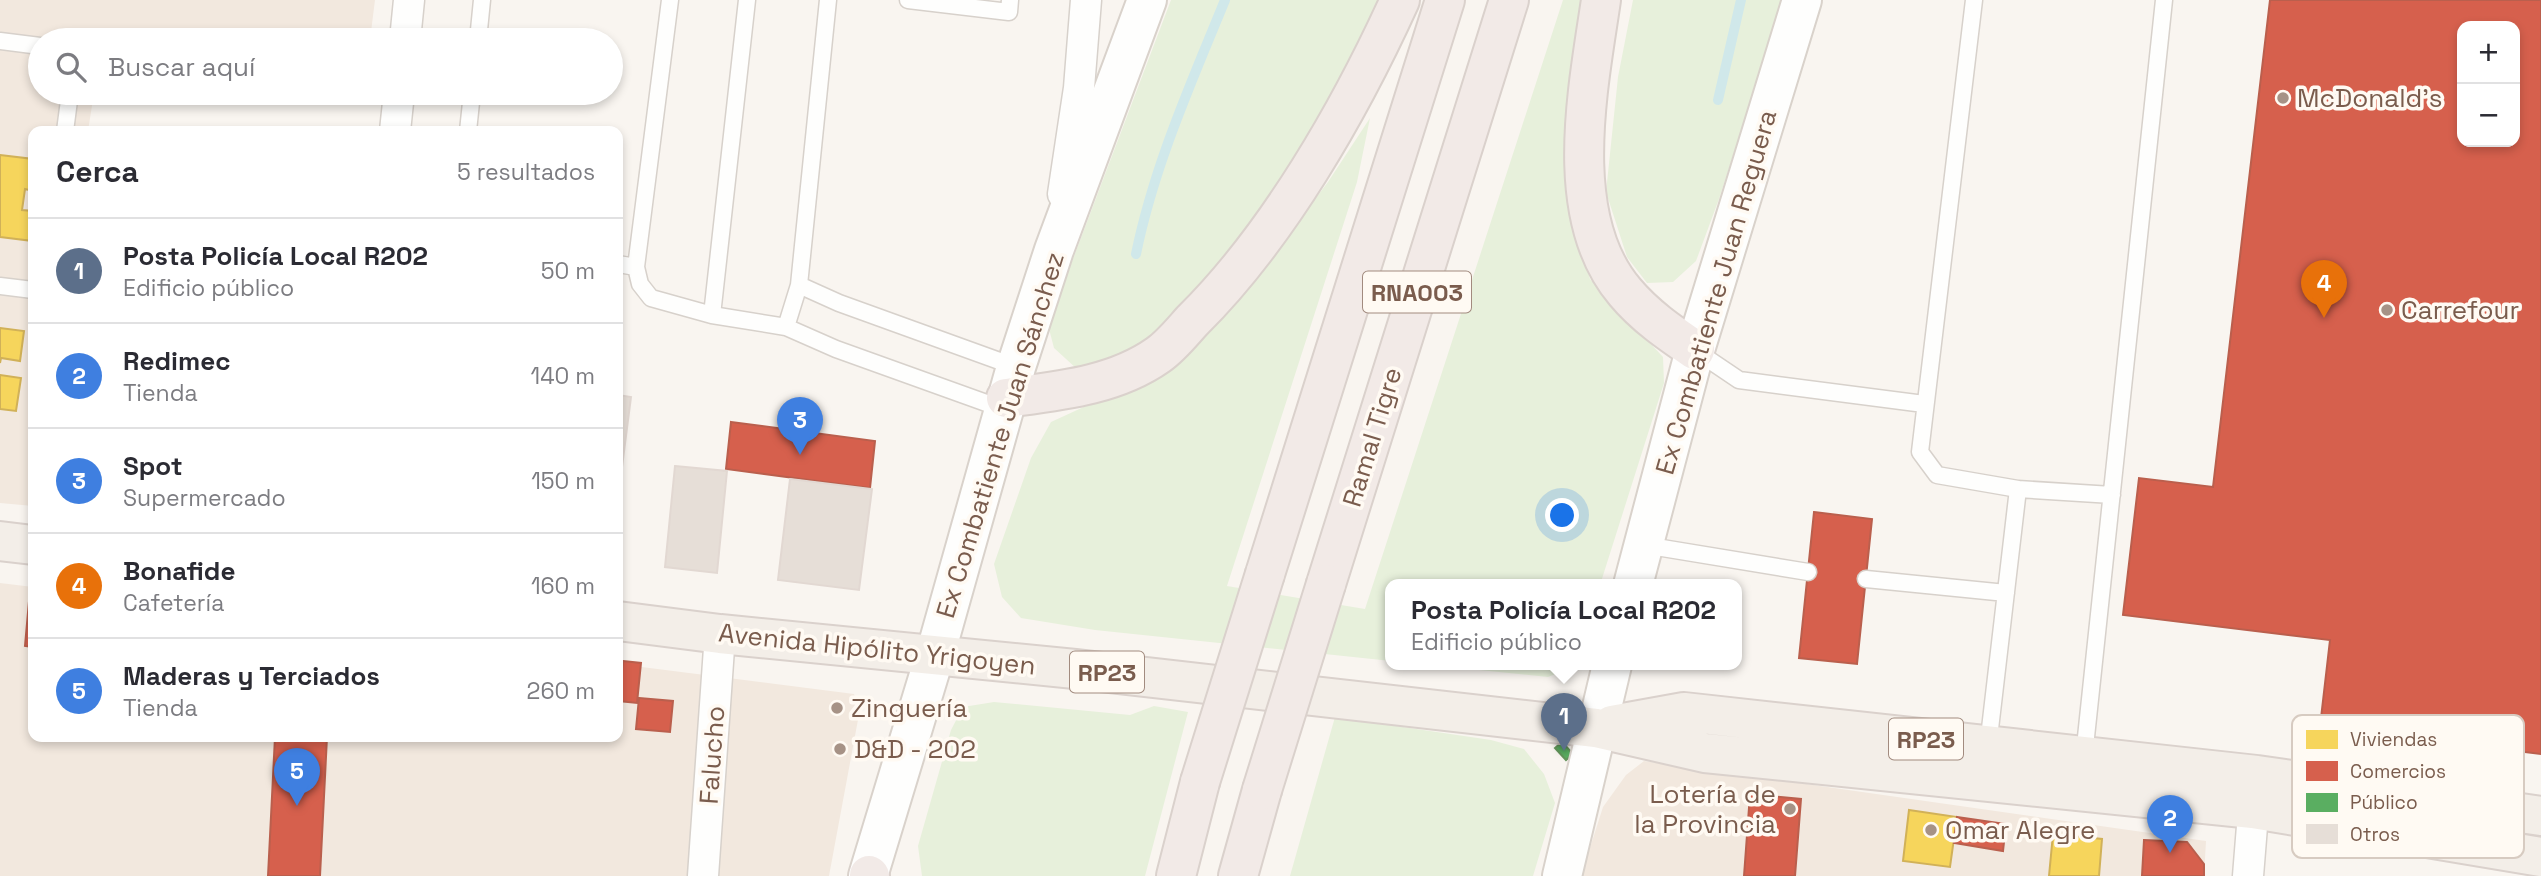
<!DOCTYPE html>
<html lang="es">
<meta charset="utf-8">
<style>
:root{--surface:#fff;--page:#f7f7f7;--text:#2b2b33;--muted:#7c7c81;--line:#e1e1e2;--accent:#2563eb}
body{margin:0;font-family:"Space Grotesk",sans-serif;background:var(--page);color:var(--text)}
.controls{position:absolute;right:21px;top:21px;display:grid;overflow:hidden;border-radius:14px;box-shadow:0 4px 10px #0003}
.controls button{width:63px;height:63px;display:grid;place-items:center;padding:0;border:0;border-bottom:2px solid var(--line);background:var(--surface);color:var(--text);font:35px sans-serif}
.you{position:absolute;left:1563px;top:516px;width:24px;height:24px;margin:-18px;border:5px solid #fff;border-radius:50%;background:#1a73e8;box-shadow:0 0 0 10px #1a73e833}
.badge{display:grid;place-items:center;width:46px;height:46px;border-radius:50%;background:var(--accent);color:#fff;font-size:23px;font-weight:700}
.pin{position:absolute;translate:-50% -58px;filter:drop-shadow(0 2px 4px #0008)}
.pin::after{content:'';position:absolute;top:37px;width:24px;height:21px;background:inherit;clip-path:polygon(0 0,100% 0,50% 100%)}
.popup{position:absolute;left:1385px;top:579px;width:357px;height:91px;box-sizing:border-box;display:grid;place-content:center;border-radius:14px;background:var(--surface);filter:drop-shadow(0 2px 5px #0005);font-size:23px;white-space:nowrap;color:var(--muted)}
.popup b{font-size:26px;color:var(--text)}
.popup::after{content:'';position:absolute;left:50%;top:100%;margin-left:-14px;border:14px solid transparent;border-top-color:var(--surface)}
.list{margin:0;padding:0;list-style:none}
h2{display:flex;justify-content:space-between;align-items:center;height:91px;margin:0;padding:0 28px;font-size:30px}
h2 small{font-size:23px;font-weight:400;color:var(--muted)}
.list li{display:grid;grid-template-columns:46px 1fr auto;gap:21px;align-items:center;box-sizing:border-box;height:105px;padding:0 28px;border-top:2px solid var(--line)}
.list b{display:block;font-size:26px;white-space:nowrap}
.list p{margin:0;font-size:23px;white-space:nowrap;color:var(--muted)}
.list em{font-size:23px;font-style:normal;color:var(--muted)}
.icon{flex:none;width:38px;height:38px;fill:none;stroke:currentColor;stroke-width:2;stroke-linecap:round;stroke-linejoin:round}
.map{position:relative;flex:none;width:2541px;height:876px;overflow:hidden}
.search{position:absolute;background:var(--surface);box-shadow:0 4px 10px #0003;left:28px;top:28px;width:595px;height:77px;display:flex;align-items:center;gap:18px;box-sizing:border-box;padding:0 24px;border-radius:38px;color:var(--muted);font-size:26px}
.panel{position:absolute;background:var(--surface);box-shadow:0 4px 10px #0003;left:28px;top:126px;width:595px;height:616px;border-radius:14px}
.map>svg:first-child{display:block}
.residential{fill:#f2e8de}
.green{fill:#e7f0db}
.homes{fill:#f6d55c;stroke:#d1b158;stroke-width:2}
.shops{fill:#d6604d;stroke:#ba5f4d;stroke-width:2;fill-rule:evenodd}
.public{fill:#5aae61;stroke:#64955b;stroke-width:2}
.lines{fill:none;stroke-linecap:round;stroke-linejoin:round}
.stream{stroke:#d0e8ea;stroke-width:10}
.building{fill:#e6ded7;stroke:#e2d8d2;stroke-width:2}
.lane-casing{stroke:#d7d1cb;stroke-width:19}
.street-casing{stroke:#d7d1cb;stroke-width:33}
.secondary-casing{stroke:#d9d2cb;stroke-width:42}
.primary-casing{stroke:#dad1cc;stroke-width:42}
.highway-casing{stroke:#dad1cc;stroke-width:42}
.lane{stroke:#fefefd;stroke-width:16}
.street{stroke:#fefefd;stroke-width:30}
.secondary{stroke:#fefefd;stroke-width:38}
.primary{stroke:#f3eee8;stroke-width:38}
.highway{stroke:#f2eae7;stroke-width:38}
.highway-bridge-casing{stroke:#dad1cc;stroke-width:42;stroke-linecap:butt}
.highway-bridge{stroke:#f2eae7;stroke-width:38}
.poi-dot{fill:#a69286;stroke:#fffaf3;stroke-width:2.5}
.labels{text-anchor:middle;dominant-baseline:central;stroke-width:7;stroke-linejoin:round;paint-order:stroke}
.shield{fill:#fffaf3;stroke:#a28b7f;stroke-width:2}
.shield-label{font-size:24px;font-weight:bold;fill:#7a5c4d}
.poi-label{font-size:26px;fill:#7a5c4d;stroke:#fffaf3;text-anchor:start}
.street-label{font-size:26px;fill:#7a5c4d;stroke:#fffaf3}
.key{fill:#fffaf3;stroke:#d7cbc1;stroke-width:2}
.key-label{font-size:19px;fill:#7a5c4d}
</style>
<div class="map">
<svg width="2541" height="876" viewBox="0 0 2541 876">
<rect width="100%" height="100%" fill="#f9f5f0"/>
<path class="residential" d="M 0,0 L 375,0 L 370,40 L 40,40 L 40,93 L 94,93 L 88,131 L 33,131 L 33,506 L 0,503 Z
M 0,583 L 33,587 L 33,737 L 618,737 L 618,664 L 854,694 L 860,709 L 829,876 L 0,876 Z
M 1644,761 L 2206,841 L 2204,876 L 1581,876 L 1603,807 L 1626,775 Z"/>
<path class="green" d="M 1171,0 L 1381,0 L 1293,173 L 1152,348 L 1077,369 L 1054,348 L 1048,325 Z
M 1563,0 L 1597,0 L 1575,223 L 1590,279 L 1663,357 L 1664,383 L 1600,585 L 1391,585 L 1391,661 L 1095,630 L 1021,618 L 1002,597 L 994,564 L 1031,458 L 1051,422 L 1173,366 L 1235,304 L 1328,182 L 1370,118 L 1357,182 L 1227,586 L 1365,609 Z
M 1633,0 L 1783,0 L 1719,199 L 1696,261 L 1673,282 L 1647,283 L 1627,257 L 1606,192 L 1618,77 Z
M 1430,665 L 1572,665 L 1571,668 L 1548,677 Z
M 994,702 L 1130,715 L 1154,706 L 1188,712 L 1145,876 L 922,876 L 918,846 L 951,730 L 963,707 Z
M 1335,717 L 1491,740 L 1524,749 L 1544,774 L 1555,803 L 1533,876 L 1290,876 Z"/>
<path class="homes" d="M 0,155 L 33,159 L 33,191 L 25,189 L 22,210 L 33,211 L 33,241 L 0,237 Z
M 0,328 L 24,331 L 20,361 L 1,358 L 0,363 Z
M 0,375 L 21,378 L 16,411 L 0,409 Z
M 1909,810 L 1957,817 L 1950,867 L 1903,861 Z
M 2053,834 L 2102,839 L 2099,876 L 2049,876 Z"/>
<path class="shops" d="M 2270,0 L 2541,0 L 2541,754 L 2320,727 L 2330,640 L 2123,615 L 2139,478 L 2213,487 ZM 2462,26 L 2515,26 L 2515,142 L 2462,142 Z
M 731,422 L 875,441 L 870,488 L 726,469 Z
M 1814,512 L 1872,519 L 1857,664 L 1799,658 Z
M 30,590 L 33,590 L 33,647 L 25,646 Z
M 623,661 L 641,663 L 637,703 L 619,701 Z
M 639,698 L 673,701 L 670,732 L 636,729 Z
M 275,737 L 327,737 L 320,876 L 268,876 Z
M 1750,794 L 1801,799 L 1795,876 L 1744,876 Z
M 1957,817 L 2006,824 L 2003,851 L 1954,843 Z
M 2144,840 L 2187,842 L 2204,864 L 2204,876 L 2142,876 Z"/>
<path class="public" d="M 1562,742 L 1573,754 L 1566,760 L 1555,748 Z"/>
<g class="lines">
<path class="stream" d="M 1718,100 L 1741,0
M 1136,254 C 1154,166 1191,83 1225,0"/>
</g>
<path class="building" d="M 618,395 L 631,397 L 618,498 Z
M 675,466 L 727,471 L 717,573 L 665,567 Z
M 790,479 L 872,489 L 859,590 L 778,580 Z"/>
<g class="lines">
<g class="lane-casing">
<path id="lane" d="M 670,0 L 636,267 L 640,284 L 651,298 L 712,315 L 786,327 L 836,349 L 1003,409
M 908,0 L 1009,12 L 1010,0
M 1974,0 L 1920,452 L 1937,475 L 2018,489 L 1988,746
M 478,40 L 482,0
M 0,41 L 40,46
M 65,131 L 70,93
M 468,131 L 472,93
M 618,264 L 636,267
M 799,285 L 839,303 L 1016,367
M 0,286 L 33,290
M 712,315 L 747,0
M 786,327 L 799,285 L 828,0
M 1696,351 L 1739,380 L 1924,404
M 2018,489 L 2112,495
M 1644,545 L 1808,572
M 1866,579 L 2006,593
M 2084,756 L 2164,0"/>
</g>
<g class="street-casing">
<path id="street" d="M 405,40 L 409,0
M 395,131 L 399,93
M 1063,194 L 1079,88 L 1086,0
M 703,876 L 720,634
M 2248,876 L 2255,789"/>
</g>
<g class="secondary-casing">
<path id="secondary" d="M 1633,585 L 1695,350 L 1802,0
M 868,876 L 935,655 L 1016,367 L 1054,250 L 1147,0
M 1562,876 L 1612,665"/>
</g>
<g class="primary-casing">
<path id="primary" d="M 0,541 L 33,545
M 618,621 L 720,634 L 1075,669 L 1596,728 L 1705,753 L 2253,809 L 2541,857
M 1612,725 L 1684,712 L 2257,775 L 2541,816"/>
</g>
<g class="highway-casing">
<path id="highway" d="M 1601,0 C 1588,88 1561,217 1625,292 C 1645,316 1670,333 1695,350
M 1006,398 C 1058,391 1114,386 1158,355 C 1171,346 1182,332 1192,321 C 1278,236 1350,110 1400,0
M 1265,574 L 1445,0
M 1326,584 L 1509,0
M 869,875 L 870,876
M 1176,876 L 1200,782
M 1238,876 L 1262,790"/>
</g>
<use href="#lane" class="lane"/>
<use href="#street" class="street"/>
<use href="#secondary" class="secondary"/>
<use href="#primary" class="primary"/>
<use href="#highway" class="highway"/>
<g class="highway-bridge-casing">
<path id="highway-bridge" d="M 1200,782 L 1265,574
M 1262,790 L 1326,584"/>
</g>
<use href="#highway-bridge" class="highway-bridge"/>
</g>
<g class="poi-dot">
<circle cx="2283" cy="98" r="7"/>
<circle cx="2387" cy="310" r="7"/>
<circle cx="837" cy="708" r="7"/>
<circle cx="840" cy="749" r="7"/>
<circle cx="1790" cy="809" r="7"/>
<circle cx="1931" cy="830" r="7"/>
</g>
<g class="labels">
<g class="shield">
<rect x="1363" y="271.5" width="108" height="41" rx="5"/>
<rect x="1070" y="651.5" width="74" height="41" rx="5"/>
<rect x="1889" y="718.5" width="74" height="41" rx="5"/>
</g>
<g class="shield-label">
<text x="1417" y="292">RNA003</text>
<text x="1107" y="672">RP23</text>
<text x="1926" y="739">RP23</text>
</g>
<g class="poi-label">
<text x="2297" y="98">McDonald's</text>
<text x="2401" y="310">Carrefour</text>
<text x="851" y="708">Zinguería</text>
<text x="854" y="749">D&amp;D - 202</text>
<text x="1776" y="794" text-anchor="end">Lotería de<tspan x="1776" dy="30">la Provincia</tspan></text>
<text x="1945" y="830">Omar Alegre</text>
</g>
<g class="street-label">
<text transform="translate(1716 292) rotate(-74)">Ex Combatiente Juan Reguera</text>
<text transform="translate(1000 435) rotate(-73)">Ex Combatiente Juan Sánchez</text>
<text transform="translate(1372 437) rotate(-73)">Ramal Tigre</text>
<text transform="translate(877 649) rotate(6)">Avenida Hipólito Yrigoyen</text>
<text transform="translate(712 755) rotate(-86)">Falucho</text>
</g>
</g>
<rect x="2292" y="715" width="232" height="143" rx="10" class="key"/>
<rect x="2306" y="730" width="32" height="19" fill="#f6d55c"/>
<rect x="2306" y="761" width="32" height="20" fill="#d6604d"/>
<rect x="2306" y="793" width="32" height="19" fill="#5aae61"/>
<rect x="2306" y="824" width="32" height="20" fill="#e6ded7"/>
<g class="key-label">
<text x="2350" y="746">Viviendas</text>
<text x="2350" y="778">Comercios</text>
<text x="2350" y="809">Público</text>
<text x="2350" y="841">Otros</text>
</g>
</svg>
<div class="controls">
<button>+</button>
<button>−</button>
</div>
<div class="you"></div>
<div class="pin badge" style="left:1564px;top:751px;background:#5c6f8a">1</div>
<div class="popup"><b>Posta Policía Local R202</b>Edificio público</div>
<div class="pin badge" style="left:2170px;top:853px;background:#3f7fe0">2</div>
<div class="pin badge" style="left:800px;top:455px;background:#3f7fe0">3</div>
<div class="pin badge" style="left:2324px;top:318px;background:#e8710a">4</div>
<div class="pin badge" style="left:297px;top:806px;background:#3f7fe0">5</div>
<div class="search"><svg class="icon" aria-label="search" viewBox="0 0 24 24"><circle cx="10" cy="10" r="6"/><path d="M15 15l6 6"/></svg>Buscar aquí</div>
<section class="panel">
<h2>Cerca<small>5 resultados</small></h2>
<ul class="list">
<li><span class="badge" style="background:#5c6f8a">1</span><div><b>Posta Policía Local R202</b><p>Edificio público</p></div><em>50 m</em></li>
<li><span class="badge" style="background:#3f7fe0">2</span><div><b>Redimec</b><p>Tienda</p></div><em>140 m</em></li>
<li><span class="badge" style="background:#3f7fe0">3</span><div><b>Spot</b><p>Supermercado</p></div><em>150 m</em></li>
<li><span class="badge" style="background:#e8710a">4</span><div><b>Bonafide</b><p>Cafetería</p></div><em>160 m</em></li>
<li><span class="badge" style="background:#3f7fe0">5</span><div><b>Maderas y Terciados</b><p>Tienda</p></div><em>260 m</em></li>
</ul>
</section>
</div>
